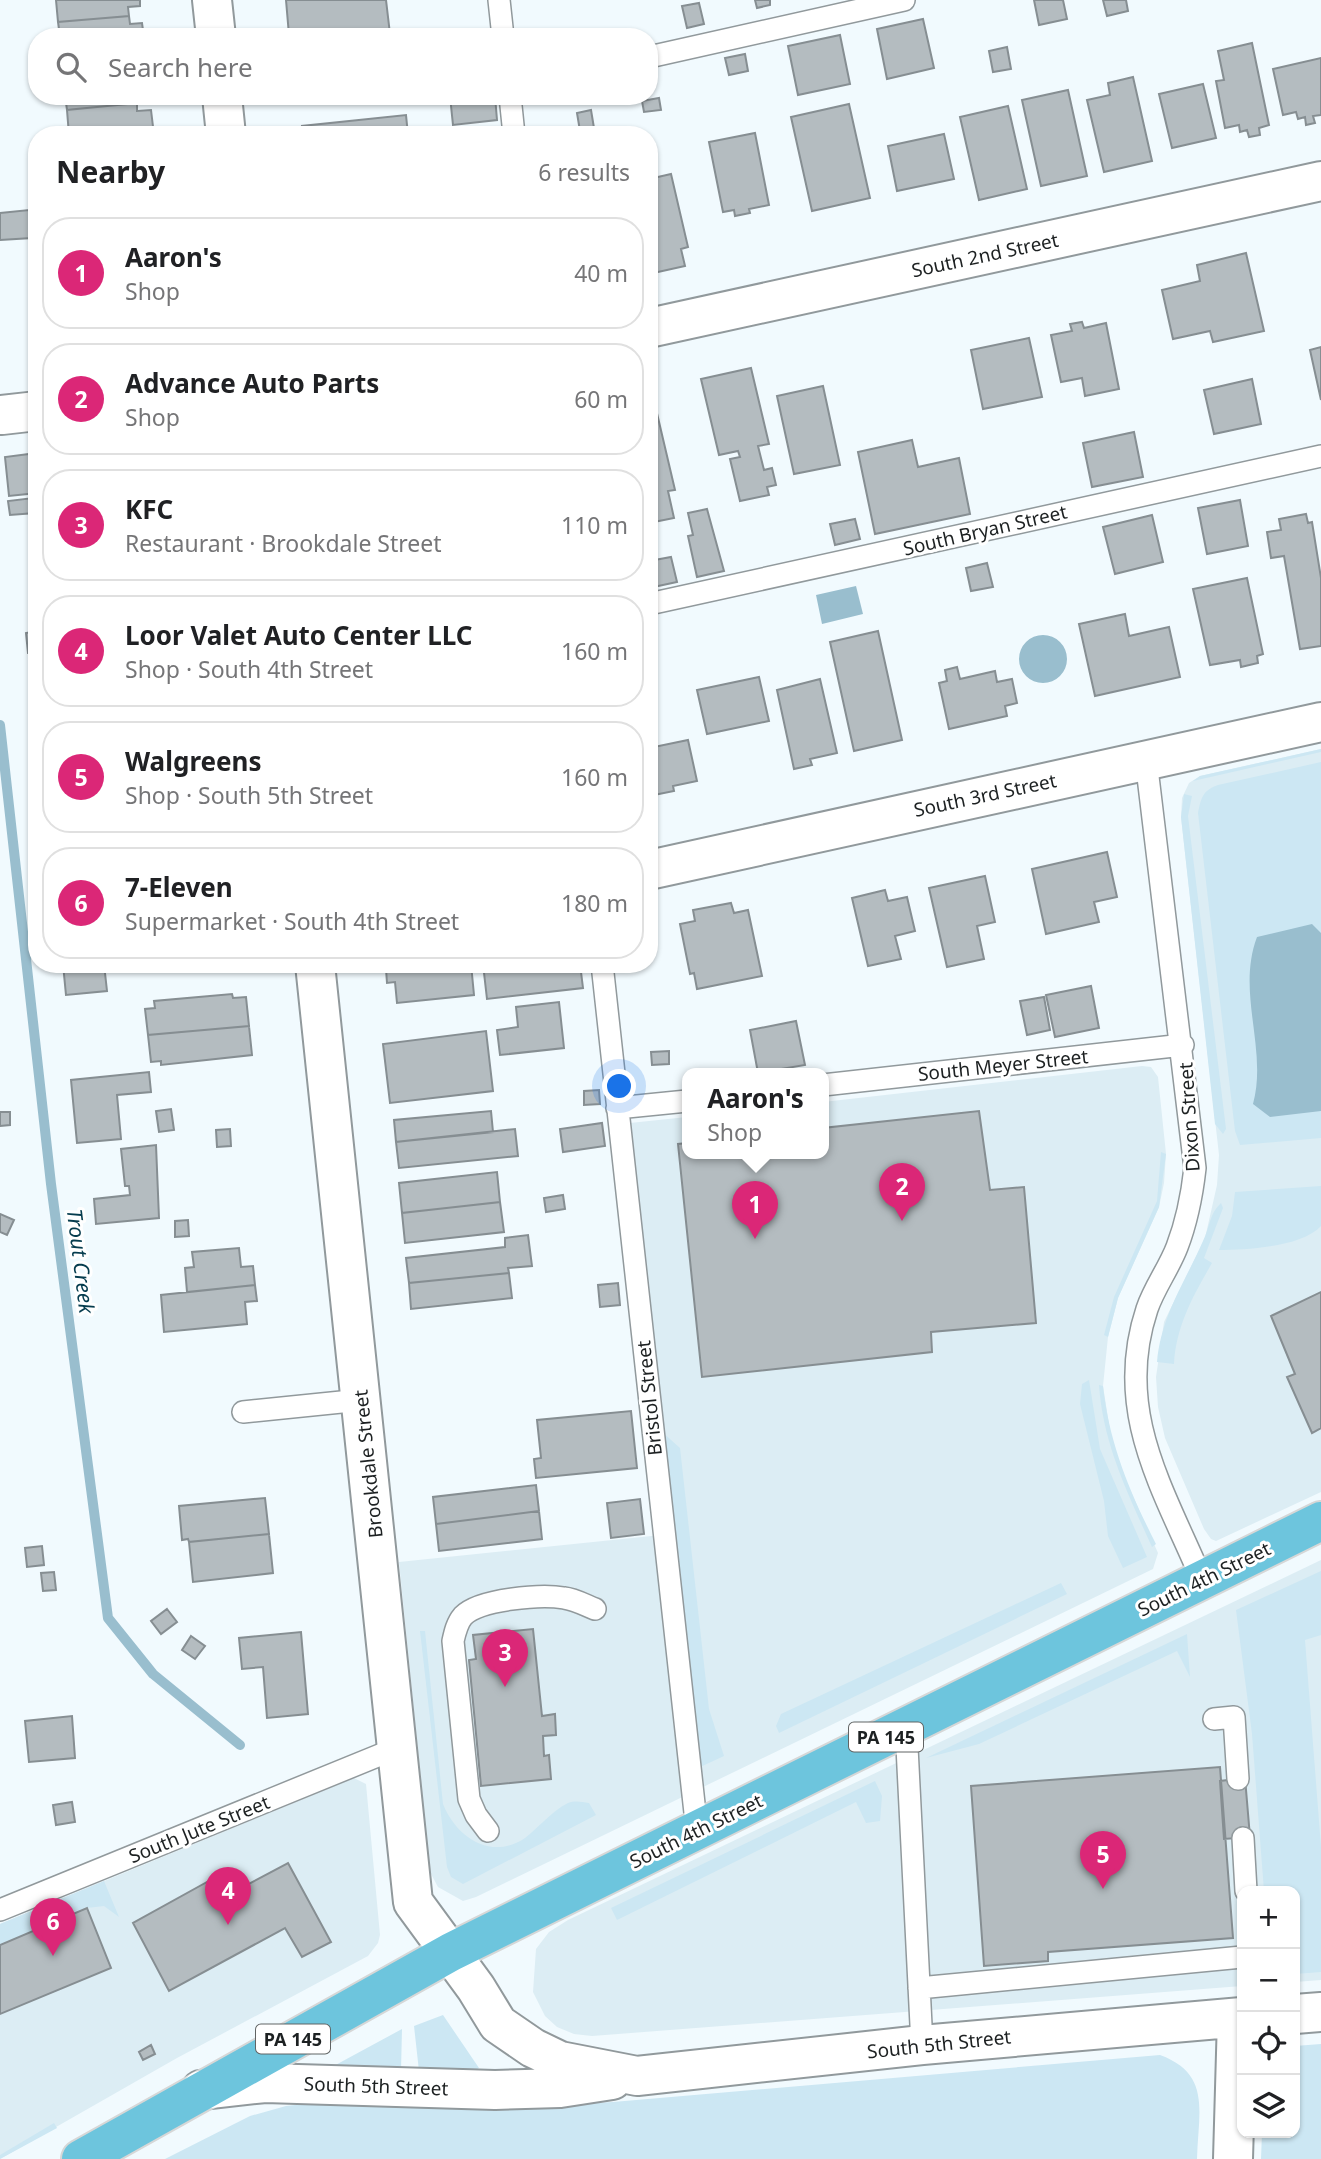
<!DOCTYPE html>
<meta charset="utf-8">
<style>
:root{--surface:#fff;--page:#f2f2f2;--text:#202124;--muted:#757577;--line:#e0e0e0;--accent:#db2777}
body{margin:0;font-family:"Noto Sans",sans-serif;background:var(--page);color:var(--text)}
.controls{position:absolute;right:21px;bottom:21px;display:grid;overflow:hidden;border-radius:14px;box-shadow:0 2px 5px #0004}
.controls button{width:63px;height:63px;display:grid;place-items:center;padding:0;border:0;border-bottom:2px solid var(--line);background:var(--surface);color:var(--text);font:35px sans-serif}
.you{position:absolute;left:620px;top:1087px;width:24px;height:24px;margin:-18px;border:5px solid #fff;border-radius:50%;background:#1a73e8;box-shadow:0 0 0 10px #1a73e833}
.badge{display:grid;place-items:center;width:46px;height:46px;border-radius:50%;background:var(--accent);color:#fff;font-size:23px;font-weight:700}
.pin{position:absolute;translate:-50% -58px;filter:drop-shadow(0 2px 4px #0008)}
.pin::after{content:'';position:absolute;top:37px;width:24px;height:21px;background:inherit;clip-path:polygon(0 0,100% 0,50% 100%)}
.popup{position:absolute;left:682px;top:1068px;width:147px;height:91px;box-sizing:border-box;display:grid;place-content:center;border-radius:14px;background:var(--surface);filter:drop-shadow(0 2px 5px #0005);font-size:23px;white-space:nowrap;color:var(--muted)}
.popup b{font-size:26px;color:var(--text)}
.popup::after{content:'';position:absolute;left:50%;top:100%;margin-left:-14px;border:14px solid transparent;border-top-color:var(--surface)}
.list{margin:0;padding:0;list-style:none}
h2{display:flex;justify-content:space-between;align-items:center;height:91px;margin:0;padding:0 28px;font-size:30px}
h2 small{font-size:23px;font-weight:400;color:var(--muted)}
.list li{display:grid;grid-template-columns:46px 1fr auto;gap:21px;align-items:center;box-sizing:border-box;height:112px;margin:0 14px 14px;padding:0 14px;border:2px solid var(--line);border-radius:28px}
.list b{display:block;font-size:26px;white-space:nowrap}
.list p{margin:0;font-size:23px;white-space:nowrap;color:var(--muted)}
.list em{font-size:23px;font-style:normal;color:var(--muted)}
.icon{flex:none;width:38px;height:38px;fill:none;stroke:currentColor;stroke-width:2;stroke-linecap:round;stroke-linejoin:round}
.map{position:relative;flex:none;width:1321px;height:2159px;overflow:hidden}
.search{position:absolute;background:var(--surface);box-shadow:0 2px 5px #0004;left:28px;top:28px;width:630px;height:77px;display:flex;align-items:center;gap:18px;box-sizing:border-box;padding:0 24px;border-radius:28px;color:var(--muted);font-size:26px}
.panel{position:absolute;background:var(--surface);box-shadow:0 2px 5px #0004;left:28px;top:126px;width:630px;height:847px;border-radius:28px}
.map>svg:first-child{display:block}
.built{fill:#dcedf4}
.green{fill:#cce7f3}
.water{fill:#99bece}
.lines{fill:none;stroke-linecap:round;stroke-linejoin:round}
.stream{stroke:#99bece;stroke-width:10}
.building{fill:#b4bcc0;stroke:#868e92;stroke-width:2}
.service-casing{stroke:#91999c;stroke-width:24}
.minor-casing{stroke:#91999c;stroke-width:42}
.primary-casing{stroke:#d6d7d7;stroke-width:42}
.service{stroke:#fff;stroke-width:21}
.minor{stroke:#fff;stroke-width:38}
.primary{stroke:#6dc5dd;stroke-width:38}
.labels{text-anchor:middle;dominant-baseline:central;stroke-width:6;stroke-linejoin:round;paint-order:stroke}
.shield{fill:#fff;stroke:#616464;stroke-width:2}
.shield-label{font-size:18px;font-weight:bold;fill:#1d2122}
.street-label{font-size:19px;fill:#1d2122;stroke:#fff}
.water-label{font-size:21px;font-style:italic;fill:#053c4e;stroke:#fff}
</style>
<div class="map">
<svg width="1321" height="2159" viewBox="0 0 1321 2159">
<rect width="100%" height="100%" fill="#f1fafe"/>
<path class="built" d="M 1321,749 L 1321,1492 L 1216,1541 L 1211,1539 L 1204,1529 L 1165,1438 L 1158,1407 L 1156,1377 L 1164,1322 L 1205,1238 L 1217,1185 L 1219,1155 L 1181,817 L 1182,798 L 1189,783 L 1200,776 Z
M 1142,1066 L 1151,1067 L 1158,1077 L 1166,1154 L 1164,1183 L 1159,1207 L 1118,1298 L 1108,1337 L 1103,1386 L 1111,1437 L 1125,1478 L 1158,1553 L 1153,1569 L 476,1897 L 463,1901 L 438,1887 L 430,1872 L 399,1562 L 671,1534 L 630,1123 L 687,1117 L 687,1153 L 823,1153 L 823,1102 Z
M 1321,1560 L 1321,1980 L 1295,1982 L 1295,1891 L 1242,1891 L 1242,1986 L 592,2036 L 574,2034 L 557,2027 L 545,2016 L 533,1992 L 536,1949 L 549,1932 L 568,1920 Z
M 354,1778 L 366,1784 L 380,1935 L 378,1943 L 368,1956 L 177,2058 L 0,2159 L 0,1924 Z"/>
<path class="green" d="M 1321,749 L 1321,752 L 1193,781 L 1200,776 Z
M 1321,762 L 1321,1138 L 1240,1145 L 1235,1131 L 1198,813 C 1201,798 1203,790 1218,785 Z
M 1184,794 L 1192,796 L 1188,816 L 1226,1129 L 1223,1134 L 1215,1124 L 1181,817 Z
M 1161,1152 L 1166,1154 L 1159,1207 L 1118,1298 L 1108,1337 L 1104,1335 L 1114,1297 L 1157,1201 Z
M 1321,1186 L 1321,1226 C 1302,1247 1246,1250 1219,1250 L 1232,1216 L 1235,1192 Z
M 1221,1203 L 1223,1208 L 1204,1258 L 1212,1263 C 1193,1296 1176,1326 1174,1364 L 1157,1362 C 1161,1316 1185,1282 1203,1241 C 1210,1227 1209,1214 1221,1203 Z
M 1089,1380 L 1100,1449 L 1147,1557 L 1123,1568 L 1108,1536 L 1104,1501 L 1080,1404 L 1082,1384 Z
M 1099,1385 L 1103,1386 C 1109,1443 1130,1493 1156,1544 L 1152,1547 C 1128,1494 1103,1444 1099,1385 Z
M 661,1431 L 680,1448 L 709,1709 L 724,1756 L 698,1768 Z
M 1321,1571 L 1321,1635 L 1305,1640 L 1321,1847 L 1321,1972 L 1295,1974 L 1295,1891 L 1264,1891 L 1252,1734 L 1236,1610 Z
M 1061,1583 L 1067,1594 L 779,1733 L 776,1726 L 781,1714 Z
M 420,1631 L 425,1631 L 443,1804 C 456,1837 491,1861 525,1838 C 539,1827 552,1811 568,1803 C 575,1800 582,1802 589,1803 L 596,1815 L 463,1884 L 451,1877 L 447,1867 Z
M 1187,1634 L 1190,1677 L 1177,1651 L 979,1744 L 926,1758 Z
M 875,1781 L 882,1796 L 880,1821 L 866,1823 L 856,1802 L 617,1920 L 611,1908 Z
M 104,1881 L 119,1917 L 104,1906 L 87,1908 L 0,1945 L 0,1924 Z
M 443,2015 L 479,2068 L 472,2072 L 419,2071 L 414,2026 Z
M 402,2029 L 401,2071 L 330,2068 Z
M 1321,2044 L 1321,2159 L 1261,2159 L 1262,2133 L 1295,2133 L 1295,2046 Z
M 1160,2055 C 1212,2074 1198,2113 1197,2159 L 165,2159 L 250,2116 L 286,2106 L 322,2102 L 530,2106 L 613,2102 Z
M 54,2123 L 57,2128 L 0,2159 L 0,2155 Z"/>
<path class="water" d="M 856,586 L 863,614 L 822,624 L 816,595 Z
M1019 659a24 24 0 1 1 48 0a24 24 0 1 1-48 0Z
M 1312,924 L 1321,933 L 1321,1111 L 1270,1117 L 1253,1104 C 1268,1049 1236,993 1257,937 Z"/>
<g class="lines">
<path class="stream" d="M 0,725 L 51,1184 L 108,1618 L 153,1674 L 240,1745"/>
</g>
<path class="building" d="M 56,0 L 140,0 L 140,6 L 128,7 L 129,16 L 58,22 Z
M 286,0 L 386,0 L 390,34 L 289,35 Z
M 755,0 L 770,0 L 770,5 L 757,8 Z
M 1034,0 L 1063,0 L 1067,19 L 1039,25 Z
M 1103,0 L 1126,0 L 1128,11 L 1107,16 Z
M 699,3 L 704,24 L 687,28 L 682,6 Z
M 129,16 L 130,24 L 142,23 L 144,37 L 60,37 L 58,22 Z
M 923,19 L 934,68 L 887,79 L 877,29 Z
M 840,35 L 850,84 L 798,95 L 788,46 Z
M 1252,43 L 1269,125 L 1259,128 L 1260,135 L 1249,137 L 1247,130 L 1240,132 L 1239,125 L 1225,128 L 1216,81 L 1224,80 L 1218,51 Z
M 1007,47 L 1011,69 L 993,72 L 989,51 Z
M 745,54 L 748,71 L 729,75 L 725,58 Z
M 1321,58 L 1321,115 L 1313,116 L 1315,123 L 1306,125 L 1305,117 L 1298,119 L 1296,112 L 1283,115 L 1273,69 Z
M 1133,77 L 1152,161 L 1104,172 L 1087,100 L 1110,95 L 1108,83 Z
M 1203,84 L 1216,138 L 1172,148 L 1159,94 Z
M 1068,90 L 1087,176 L 1041,186 L 1022,100 Z
M 65,96 L 136,96 L 137,103 L 67,110 Z
M 450,96 L 495,96 L 497,120 L 453,125 Z
M 659,98 L 661,110 L 644,112 L 642,101 Z
M 137,103 L 137,111 L 151,110 L 154,135 L 69,135 L 67,110 Z
M 849,104 L 870,198 L 812,211 L 791,117 Z
M 1008,106 L 1027,189 L 979,200 L 960,117 Z
M 591,110 L 594,128 L 580,131 L 577,113 Z
M 406,115 L 408,135 L 303,135 L 302,126 Z
M 755,133 L 769,205 L 749,209 L 750,213 L 735,216 L 734,210 L 723,212 L 709,142 Z
M 944,134 L 954,179 L 897,191 L 888,146 Z
M 671,174 L 688,247 L 681,249 L 685,266 L 649,274 L 649,179 Z
M 29,210 L 32,238 L 0,240 L 0,213 Z
M 1246,253 L 1264,331 L 1213,342 L 1210,331 L 1173,339 L 1162,290 L 1200,281 L 1197,265 Z
M 1082,322 L 1084,328 L 1106,323 L 1119,389 L 1085,396 L 1082,378 L 1061,382 L 1051,335 L 1072,331 L 1070,324 Z
M 1029,338 L 1042,397 L 983,409 L 971,350 Z
M 1321,347 L 1321,400 L 1310,350 Z
M 751,368 L 769,444 L 758,446 L 764,470 L 772,468 L 776,485 L 767,487 L 769,495 L 740,501 L 730,459 L 740,457 L 738,451 L 719,455 L 701,379 Z
M 1252,379 L 1261,424 L 1214,434 L 1204,390 Z
M 823,386 L 840,465 L 794,474 L 777,396 Z
M 649,392 L 652,392 L 675,490 L 668,491 L 674,518 L 649,523 Z
M 1134,432 L 1143,477 L 1092,487 L 1083,443 Z
M 912,440 L 918,467 L 959,458 L 970,514 L 875,534 L 858,452 Z
M 37,453 L 37,493 L 9,496 L 5,457 Z
M 33,498 L 35,513 L 10,515 L 8,501 Z
M 1240,500 L 1248,546 L 1207,554 L 1198,508 Z
M 707,509 L 724,571 L 697,577 L 688,536 L 693,535 L 688,513 Z
M 1306,514 L 1308,523 L 1312,522 L 1321,578 L 1321,646 L 1300,649 L 1284,556 L 1271,558 L 1267,532 L 1281,530 L 1279,519 Z
M 1152,515 L 1163,562 L 1115,574 L 1103,527 Z
M 855,519 L 860,539 L 835,545 L 830,524 Z
M 671,557 L 677,582 L 649,588 L 649,561 Z
M 987,563 L 993,587 L 971,591 L 966,568 Z
M 1247,578 L 1263,654 L 1257,656 L 1258,663 L 1241,667 L 1240,660 L 1210,665 L 1193,589 Z
M 1125,614 L 1129,636 L 1169,627 L 1180,677 L 1095,696 L 1079,624 Z
M 37,631 L 37,652 L 28,653 L 26,633 Z
M 878,631 L 902,740 L 854,751 L 830,642 Z
M 957,667 L 960,679 L 995,671 L 997,682 L 1012,679 L 1017,703 L 1005,706 L 1007,716 L 949,729 L 939,683 L 947,681 L 945,670 Z
M 759,677 L 769,721 L 707,734 L 697,690 Z
M 820,679 L 837,753 L 810,759 L 812,765 L 794,769 L 777,690 Z
M 32,700 L 37,700 L 37,722 L 34,722 Z
M 37,727 L 37,747 L 34,747 L 32,728 Z
M 688,740 L 697,781 L 673,786 L 674,791 L 649,796 L 649,748 Z
M 1107,852 L 1117,897 L 1094,902 L 1099,922 L 1046,934 L 1032,869 Z
M 985,876 L 995,922 L 977,926 L 984,959 L 947,967 L 929,888 Z
M 885,890 L 888,901 L 907,897 L 915,931 L 895,936 L 901,959 L 868,966 L 852,898 Z
M 731,903 L 734,913 L 748,910 L 762,976 L 697,989 L 694,973 L 690,974 L 680,924 L 695,921 L 693,910 Z
M 63,964 L 104,964 L 107,991 L 66,995 Z
M 394,964 L 471,964 L 474,995 L 397,1003 L 395,982 L 387,983 L 386,969 L 394,968 Z
M 483,964 L 580,964 L 583,988 L 487,999 Z
M 1091,986 L 1099,1028 L 1055,1037 L 1046,995 Z
M 232,994 L 233,998 L 246,997 L 249,1026 L 148,1035 L 145,1009 L 155,1008 L 154,1001 Z
M 1044,997 L 1050,1030 L 1027,1035 L 1020,1001 Z
M 559,1002 L 564,1048 L 500,1055 L 497,1030 L 518,1027 L 516,1007 Z
M 796,1021 L 805,1065 L 758,1073 L 750,1030 Z
M 249,1026 L 252,1055 L 161,1065 L 161,1061 L 151,1062 L 148,1035 Z
M 486,1031 L 493,1091 L 390,1103 L 383,1044 Z
M 669,1051 L 669,1064 L 652,1065 L 651,1052 Z
M 149,1072 L 151,1092 L 117,1095 L 121,1139 L 77,1143 L 71,1080 Z
M 599,1090 L 600,1104 L 584,1105 L 584,1091 Z
M 171,1109 L 174,1130 L 159,1132 L 156,1111 Z
M 491,1111 L 493,1132 L 396,1142 L 394,1120 Z
M 979,1111 L 990,1190 L 1024,1187 L 1036,1323 L 931,1332 L 932,1352 L 702,1377 L 678,1144 L 687,1143 L 687,1153 L 823,1153 L 823,1128 Z
M 0,1112 L 10,1112 L 10,1125 L 0,1126 Z
M 602,1123 L 605,1146 L 563,1152 L 560,1129 Z
M 230,1129 L 231,1146 L 217,1147 L 216,1130 Z
M 515,1129 L 518,1156 L 399,1168 L 396,1142 Z
M 156,1145 L 159,1218 L 96,1224 L 94,1199 L 130,1195 L 129,1186 L 125,1186 L 121,1149 Z
M 497,1172 L 500,1202 L 402,1213 L 399,1183 Z
M 563,1195 L 565,1209 L 546,1212 L 544,1198 Z
M 500,1202 L 504,1232 L 405,1243 L 402,1213 Z
M 0,1214 L 14,1220 L 7,1235 L 0,1232 Z
M 188,1220 L 189,1236 L 175,1237 L 175,1221 Z
M 528,1235 L 532,1266 L 508,1268 L 509,1273 L 409,1283 L 406,1258 L 505,1247 L 505,1238 Z
M 239,1248 L 241,1267 L 253,1266 L 255,1285 L 187,1292 L 185,1268 L 194,1267 L 192,1252 Z
M 509,1273 L 512,1298 L 411,1309 L 409,1283 Z
M 618,1283 L 620,1305 L 600,1307 L 598,1285 Z
M 255,1285 L 257,1301 L 245,1302 L 247,1324 L 164,1332 L 161,1295 Z
M 1321,1292 L 1321,1428 L 1312,1433 L 1287,1377 L 1295,1374 L 1271,1316 Z
M 631,1411 L 637,1468 L 536,1478 L 534,1459 L 541,1458 L 537,1420 Z
M 536,1485 L 539,1511 L 436,1524 L 433,1497 Z
M 265,1498 L 269,1534 L 189,1542 L 188,1539 L 182,1540 L 179,1506 Z
M 640,1499 L 644,1534 L 611,1538 L 607,1503 Z
M 539,1511 L 542,1539 L 439,1551 L 436,1524 Z
M 269,1534 L 273,1573 L 193,1582 L 189,1542 Z
M 42,1546 L 44,1565 L 27,1567 L 25,1548 Z
M 54,1572 L 56,1590 L 43,1591 L 41,1573 Z
M 167,1609 L 177,1622 L 161,1634 L 151,1621 Z
M 533,1629 L 542,1716 L 555,1714 L 556,1735 L 543,1736 L 544,1756 L 549,1755 L 551,1779 L 481,1786 L 469,1660 L 476,1659 L 473,1635 Z
M 301,1632 L 308,1714 L 267,1718 L 263,1667 L 242,1669 L 239,1638 Z
M 191,1636 L 205,1646 L 195,1659 L 182,1650 Z
M 72,1716 L 75,1758 L 29,1762 L 25,1721 Z
M 1220,1767 L 1233,1938 L 1048,1952 L 1048,1961 L 984,1966 L 971,1786 Z
M 1245,1778 L 1250,1837 L 1224,1839 L 1220,1781 Z
M 72,1802 L 75,1822 L 56,1825 L 53,1805 Z
M 288,1863 L 331,1942 L 302,1957 L 285,1928 L 169,1991 L 133,1923 L 216,1877 L 226,1896 Z
M 87,1908 L 111,1968 L 0,2014 L 0,1945 Z
M 151,2045 L 155,2054 L 143,2060 L 139,2052 Z"/>
<g class="lines">
<g class="service-casing">
<path id="service" d="M 499,0 L 503,37
M 649,57 L 904,0
M 510,96 L 514,135
M 649,604 L 1321,456
M 1146,760 L 1195,1168 C 1192,1195 1187,1221 1177,1247 C 1169,1268 1154,1288 1147,1309 C 1113,1411 1163,1488 1202,1580
M 602,964 L 697,1831
M 823,1085 L 1183,1045
M 617,1108 L 687,1101
M 243,1412 L 361,1400
M 1214,1719 L 1234,1717 L 1238,1779
M 906,1727 L 922,2045
M 488,1831 L 476,1815 L 469,1799 L 453,1641 C 455,1632 457,1623 463,1616 C 479,1599 542,1594 564,1598 C 574,1599 585,1605 595,1609
M 1243,1838 L 1246,1891
M 0,1910 L 397,1748
M 919,1988 L 1242,1957"/>
</g>
<g class="minor-casing">
<path id="minor" d="M 212,0 L 216,37
M 222,96 L 226,135
M 649,328 L 1321,181
M 2,415 L 37,411
M 649,870 L 1321,722
M 315,964 L 413,1902 L 476,1988 L 498,2024 L 533,2048 L 560,2061 L 637,2076 L 922,2045 L 1242,2017
M 1295,2014 L 1321,2012
M 201,2090 L 265,2083 L 495,2090 L 560,2088 L 612,2080
M 1233,2159 L 1237,2018"/>
</g>
<g class="primary-casing">
<path id="primary" d="M 81,2159 L 451,1952 L 1321,1521"/>
</g>
<use href="#service" class="service"/>
<use href="#minor" class="minor"/>
<use href="#primary" class="primary"/>
</g>
<g class="labels">
<g class="shield">
<rect x="849" y="1722.5" width="74" height="29" rx="5"/>
<rect x="256" y="2024.5" width="74" height="29" rx="5"/>
</g>
<g class="shield-label">
<text x="886" y="1737">PA 145</text>
<text x="293" y="2039">PA 145</text>
</g>
<g class="street-label">
<text transform="translate(985 255) rotate(-12)">South 2nd Street</text>
<text transform="translate(985 530) rotate(-13)">South Bryan Street</text>
<text transform="translate(985 795) rotate(-12)">South 3rd Street</text>
<text transform="translate(1003 1065) rotate(-6)">South Meyer Street</text>
<text transform="translate(1189 1117) rotate(-94)">Dixon Street</text>
<text transform="translate(649 1398) rotate(-96)">Bristol Street</text>
<text transform="translate(368 1464) rotate(-96)">Brookdale Street</text>
<text transform="translate(1204 1579) rotate(-26)">South 4th Street</text>
<text transform="translate(199 1829) rotate(-22)">South Jute Street</text>
<text transform="translate(696 1831) rotate(-26)">South 4th Street</text>
<text transform="translate(939 2044) rotate(-6)">South 5th Street</text>
<text transform="translate(376 2086) rotate(2)">South 5th Street</text>
</g>
<g class="water-label">
<text transform="translate(81 1261) rotate(83)">Trout Creek</text>
</g>
</g>
</svg>
<div class="controls">
<button>+</button>
<button>−</button>
<button><svg class="icon" aria-label="locate" viewBox="0 0 24 24"><circle cx="12" cy="12" r="6"/><path d="M12 2v4M12 18v4M2 12h4M18 12h4"/></svg></button>
<button><svg class="icon" aria-label="layers" viewBox="0 0 24 24"><path d="M12 4l9 5-9 5-9-5zM3 14l9 5 9-5"/></svg></button>
</div>
<div class="you"></div>
<div class="pin badge" style="left:755px;top:1239px">1</div>
<div class="popup"><b>Aaron's</b>Shop</div>
<div class="pin badge" style="left:902px;top:1221px">2</div>
<div class="pin badge" style="left:505px;top:1687px">3</div>
<div class="pin badge" style="left:228px;top:1925px">4</div>
<div class="pin badge" style="left:1103px;top:1889px">5</div>
<div class="pin badge" style="left:53px;top:1956px">6</div>
<div class="search"><svg class="icon" aria-label="search" viewBox="0 0 24 24"><circle cx="10" cy="10" r="6"/><path d="M15 15l6 6"/></svg>Search here</div>
<section class="panel">
<h2>Nearby<small>6 results</small></h2>
<ul class="list">
<li><span class="badge">1</span><div><b>Aaron's</b><p>Shop</p></div><em>40 m</em></li>
<li><span class="badge">2</span><div><b>Advance Auto Parts</b><p>Shop</p></div><em>60 m</em></li>
<li><span class="badge">3</span><div><b>KFC</b><p>Restaurant · Brookdale Street</p></div><em>110 m</em></li>
<li><span class="badge">4</span><div><b>Loor Valet Auto Center LLC</b><p>Shop · South 4th Street</p></div><em>160 m</em></li>
<li><span class="badge">5</span><div><b>Walgreens</b><p>Shop · South 5th Street</p></div><em>160 m</em></li>
<li><span class="badge">6</span><div><b>7-Eleven</b><p>Supermarket · South 4th Street</p></div><em>180 m</em></li>
</ul>
</section>
</div>
